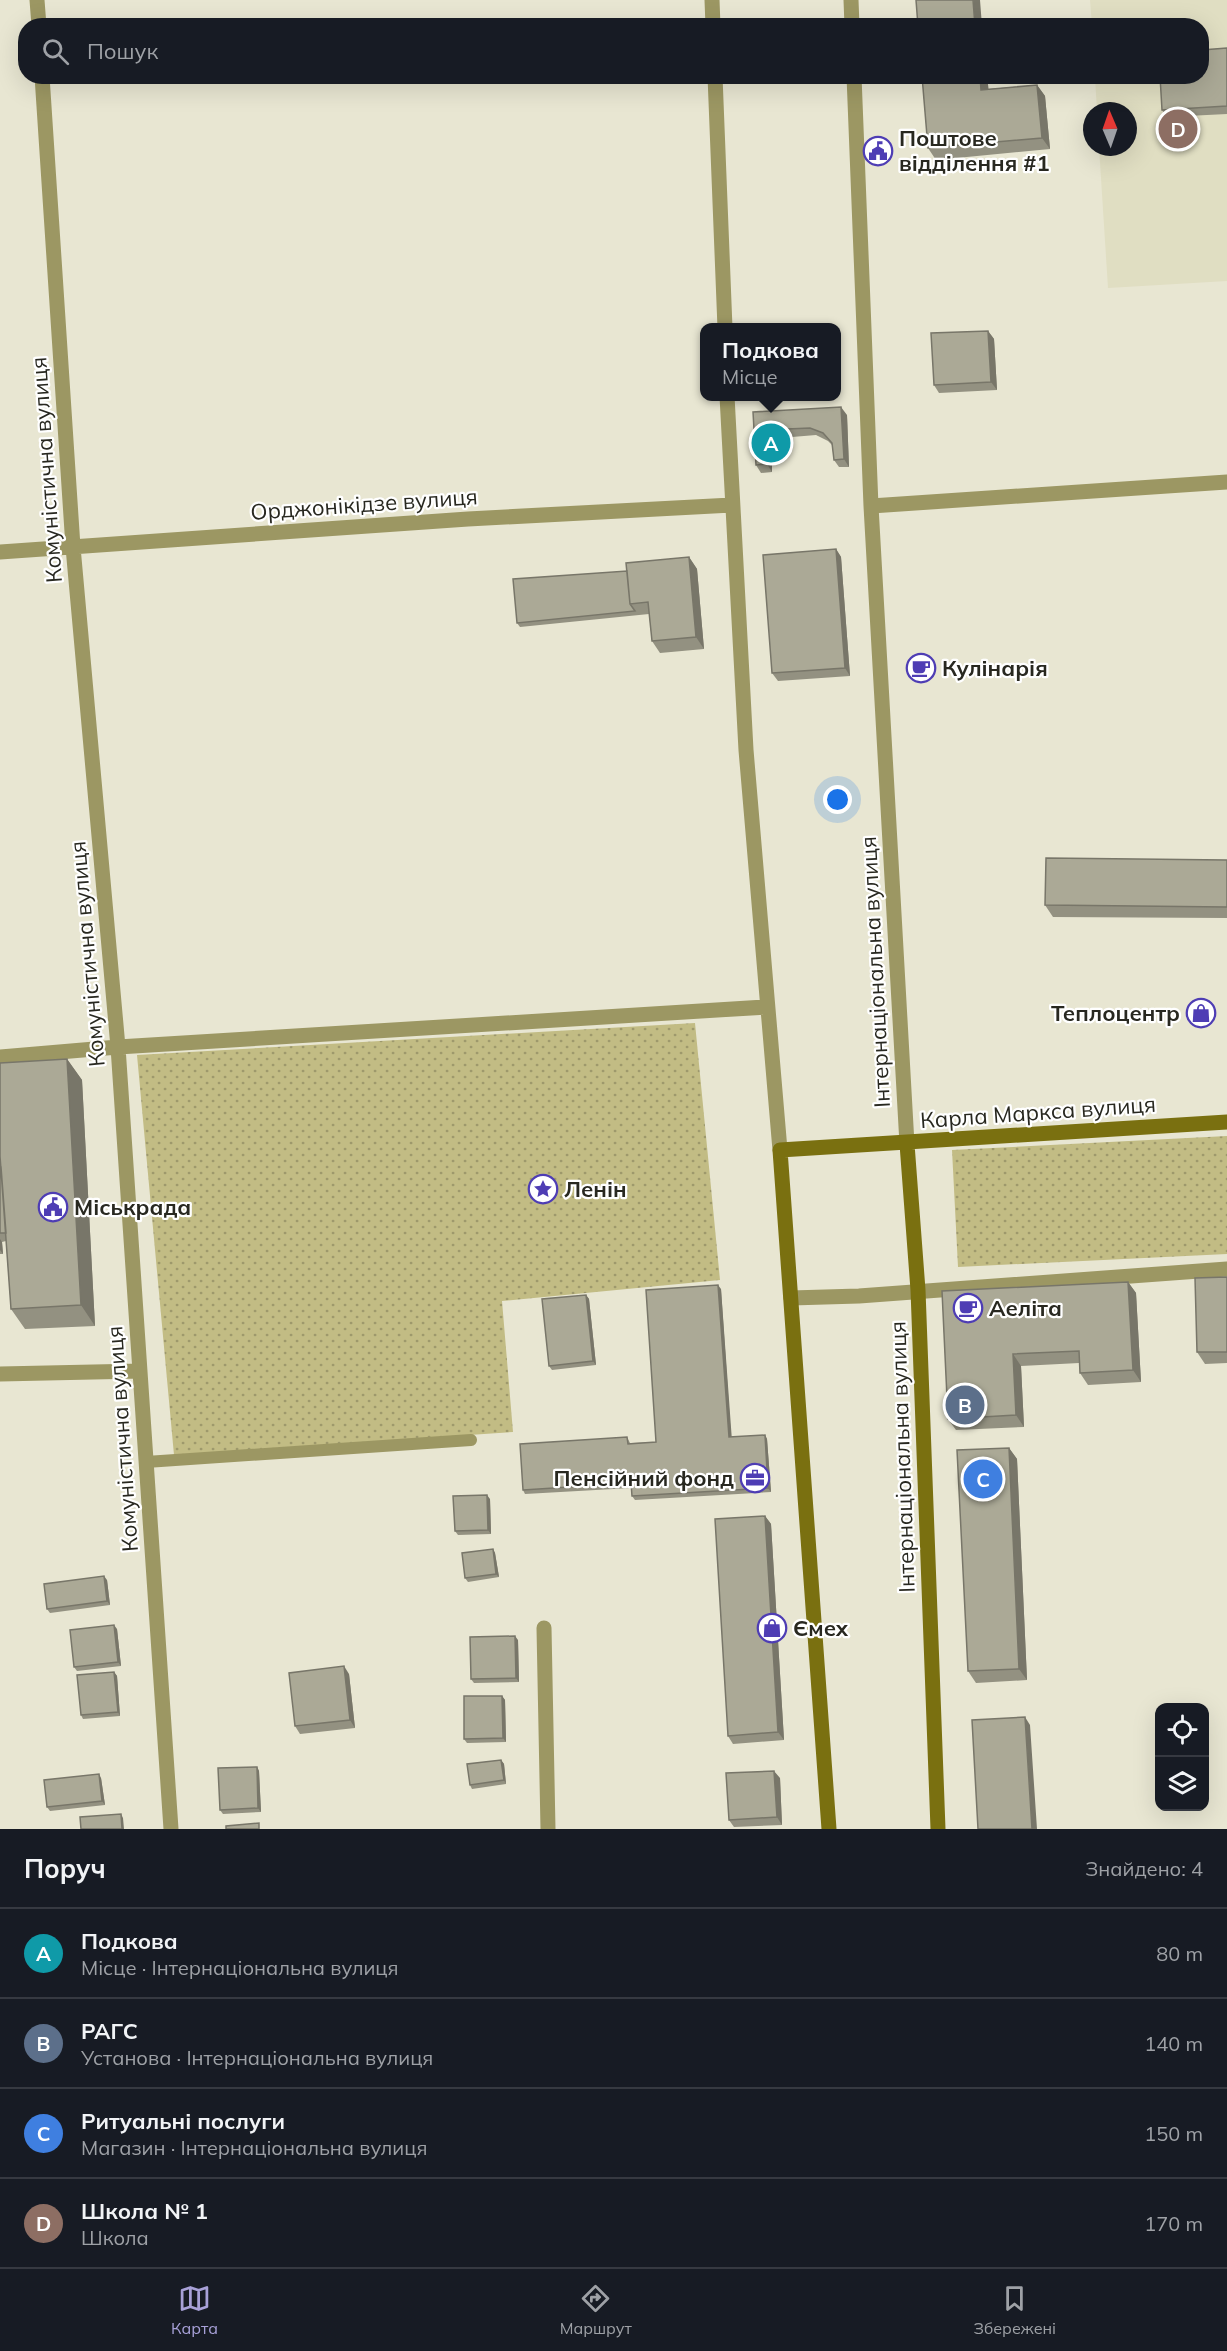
<!DOCTYPE html>
<html lang="uk">
<meta charset="utf-8">
<style>
:root{--surface:#171b24;--page:#20242c;--text:#f1f3f6;--muted:#9ea1a6;--line:#363941;--accent:#a8a1d8}
body{margin:0;font-family:Mulish,sans-serif;background:var(--page);color:var(--text)}
.controls{position:absolute;right:18px;bottom:18px;display:grid;overflow:hidden;border-radius:12px;box-shadow:0 6px 24px #0002}
.controls button{width:54px;height:54px;display:grid;place-items:center;padding:0;border:0;border-bottom:2px solid var(--line);background:var(--surface);color:var(--text);font:30px sans-serif}
.compass{position:absolute;left:1083px;top:102px;width:54px;height:54px;border-radius:50%;background:var(--surface);box-shadow:0 6px 24px #0002;rotate:358deg}
.you{position:absolute;left:838px;top:800px;width:21px;height:21px;margin:-15px;border:4px solid #fff;border-radius:50%;background:#1a73e8;box-shadow:0 0 0 9px #1a73e833}
.badge{display:grid;place-items:center;width:39px;height:39px;border-radius:50%;background:var(--accent);color:#fff;font-size:20px;font-weight:700}
.pin{position:absolute;translate:-50% -50%;border:3px solid #fff;box-shadow:0 2px 6px #0006}
.popup{position:absolute;left:700px;top:323px;width:141px;height:78px;box-sizing:border-box;display:grid;place-content:center;border-radius:12px;background:var(--surface);filter:drop-shadow(0 2px 4px #0005);font-size:20px;white-space:nowrap;color:var(--muted)}
.popup b{font-size:22px;color:var(--text)}
.popup::after{content:'';position:absolute;left:50%;top:100%;margin-left:-12px;border:12px solid transparent;border-top-color:var(--surface)}
.list{margin:0;padding:0;list-style:none}
h2{display:flex;justify-content:space-between;align-items:center;height:78px;margin:0;padding:0 24px;font-size:26px}
h2 small{font-size:20px;font-weight:400;color:var(--muted)}
.list li{display:grid;grid-template-columns:39px 1fr auto;gap:18px;align-items:center;box-sizing:border-box;height:90px;padding:0 24px;border-top:2px solid var(--line)}
.list b{display:block;font-size:22px;white-space:nowrap}
.list p{margin:0;font-size:20px;white-space:nowrap;color:var(--muted)}
.list em{font-size:20px;font-style:normal;color:var(--muted)}
.icon{flex:none;width:33px;height:33px;fill:none;stroke:currentColor;stroke-width:2;stroke-linecap:round;stroke-linejoin:round}
.map{position:relative;flex:none;width:1227px;height:1829px;overflow:hidden}
.search{position:absolute;background:var(--surface);box-shadow:0 6px 24px #0002;left:18px;right:18px;top:18px;height:66px;display:flex;align-items:center;gap:15px;box-sizing:border-box;padding:0 21px;border-radius:24px;color:var(--muted);font-size:22px}
.sheet{height:438px;background:var(--surface)}
nav{display:flex;justify-content:space-around;align-items:center;box-sizing:border-box;height:84px;border-top:2px solid var(--line);background:var(--surface);font-size:16px;color:var(--muted)}
nav a{display:grid;justify-items:center;gap:3px}
nav .on{color:var(--accent)}
.map>svg:first-child{display:block}
.built{fill:#e0dec2}
.park{fill:url(#park-dots)}
.lines{fill:none;stroke-linecap:round;stroke-linejoin:round}
.lane{stroke:#9c9763;stroke-width:12}
.street{stroke:#9c9763;stroke-width:15}
.secondary{stroke:#7a7010;stroke-width:15}
.wall{fill:#939181}
.shaded-wall{fill:#787669}
.building{fill:#aba996;stroke:#787669;stroke-width:1.5}
.labels{text-anchor:middle;dominant-baseline:central;stroke-width:4.5;stroke-linejoin:round;paint-order:stroke}
.poi-label{font-size:22px;font-weight:bold;fill:#282820;stroke:#fff;text-anchor:start}
.street-label{font-size:22px;fill:#282820;stroke:#fff}
</style>
<div class="map">
<svg width="1227" height="1829" viewBox="0 0 1227 1829">
<defs>
<pattern id="park-dots" width="8" height="8" patternUnits="userSpaceOnUse" patternTransform="scale(1.5)"><rect width="8" height="8" fill="#c2bc84"/><path d="M2 2h.1M6 6h.1" fill="none" stroke="#9e996c" stroke-width="1.8" stroke-linecap="round"/></pattern>
</defs>
<rect width="100%" height="100%" fill="#e8e6d2"/>
<path class="built" d="M 1090,0 L 1227,0 L 1227,281 L 1108,288 L 1099,147 L 1128,147 L 1128,111 L 1097,111 L 1095,77 L 1202,76 L 1202,26 L 1092,25 Z"/>
<path class="park" d="M 695,1023 L 720,1280 L 502,1301 L 513,1432 L 174,1455 L 137,1055 Z
M 1227,1136 L 1227,1254 L 958,1267 L 952,1150 Z"/>
<g class="lines">
<path class="lane" d="M 146,1462 L 471,1440"/>
<path class="street" d="M 37,0 L 39,26
M 712,0 L 713,26
M 851,0 L 852,26
M 42,76 L 73,547 L 118,1047 L 171,1829
M 715,76 L 725,328
M 854,76 L 871,506 L 907,1144
M 727,396 L 746,750 L 780,1150
M 871,506 L 1227,482
M 0,552 L 468,519 L 732,505
M 0,1057 L 118,1047 L 766,1007
M 791,1298 L 859,1296 L 1227,1269
M 0,1374 L 140,1371
M 544,1628 L 548,1829"/>
<path class="secondary" d="M 907,1144 L 918,1290 L 938,1829
M 829,1829 L 780,1150 L 1227,1122"/>
</g>
<path class="wall" d="M 1227,48 L 1227,114 L 1167,117 L 1162,110 Z
M 922,76 L 987,76 L 988,89 L 1037,85 L 1045,96 L 1050,149 L 936,160 L 928,148 Z
M 988,331 L 994,339 L 997,390 L 939,393 L 934,385 Z
M 753,412 L 847,415 L 849,467 L 839,467 L 834,460 L 832,445 L 828,441 L 816,435 L 792,437 L 778,445 L 772,455 L 772,472 L 761,473 L 756,465 Z
M 836,549 L 841,557 L 850,676 L 778,681 L 772,673 Z
M 689,557 L 697,569 L 704,649 L 660,653 L 652,641 L 649,614 L 520,627 L 517,623 L 627,571 Z
M 1227,860 L 1227,918 L 1053,917 L 1045,905 Z
M 67,1059 L 82,1080 L 95,1326 L 25,1329 L 11,1309 L 6,1241 L 2,1242 L 3,1254 L 0,1254 L 0,1167 Z
M 1227,1277 L 1227,1363 L 1205,1364 L 1197,1352 Z
M 1128,1282 L 1136,1293 L 1141,1382 L 1088,1385 L 1080,1373 L 1079,1363 L 1021,1366 L 1024,1427 L 956,1430 L 948,1419 L 942,1291 Z
M 721,1289 L 731,1437 L 765,1435 L 767,1439 L 771,1492 L 635,1500 L 632,1496 L 631,1488 L 525,1494 L 523,1490 L 627,1437 L 630,1443 L 656,1442 Z
M 586,1295 L 589,1299 L 596,1365 L 552,1370 L 549,1366 Z
M 1009,1448 L 1017,1459 L 1027,1680 L 976,1683 L 968,1671 Z
M 490,1499 L 491,1534 L 458,1535 L 455,1531 Z
M 765,1516 L 771,1524 L 784,1740 L 733,1744 L 728,1736 Z
M 493,1549 L 495,1553 L 499,1577 L 468,1582 L 465,1578 Z
M 107,1580 L 110,1605 L 50,1613 L 47,1609 Z
M 117,1629 L 121,1666 L 77,1671 L 74,1667 Z
M 518,1640 L 519,1682 L 474,1683 L 471,1679 Z
M 114,1672 L 117,1676 L 120,1716 L 83,1719 L 81,1715 Z
M 349,1674 L 355,1728 L 300,1734 L 295,1726 Z
M 502,1696 L 505,1700 L 506,1742 L 467,1743 L 464,1739 Z
M 501,1760 L 504,1764 L 506,1784 L 472,1789 L 470,1785 Z
M 257,1767 L 259,1771 L 261,1812 L 223,1814 L 220,1810 Z
M 101,1778 L 105,1805 L 50,1811 L 47,1807 Z
M 780,1778 L 782,1825 L 734,1827 L 729,1820 Z"/>
<path class="shaded-wall" d="M 973,0 L 980,0 L 982,26 L 975,26 Z
M 980,76 L 987,76 L 990,101 L 981,90 Z
M 1037,85 L 1045,96 L 1050,149 L 1042,138 Z
M 988,331 L 994,339 L 997,390 L 991,382 Z
M 841,407 L 847,415 L 849,467 L 844,459 Z
M 773,437 L 778,445 L 772,455 L 772,472 L 767,464 L 766,447 Z
M 836,549 L 841,557 L 850,676 L 845,668 Z
M 689,557 L 697,569 L 704,649 L 696,637 Z
M 67,1059 L 82,1080 L 95,1326 L 81,1305 Z
M 0,1239 L 2,1242 L 3,1254 L 0,1250 Z
M 1128,1282 L 1136,1293 L 1141,1382 L 1133,1370 Z
M 718,1285 L 721,1289 L 732,1441 L 729,1437 Z
M 586,1295 L 589,1299 L 596,1365 L 593,1361 Z
M 1013,1354 L 1021,1366 L 1024,1427 L 1016,1415 Z
M 765,1435 L 767,1439 L 771,1492 L 768,1488 Z
M 1009,1448 L 1017,1459 L 1027,1680 L 1019,1669 Z
M 487,1495 L 490,1499 L 491,1534 L 488,1530 Z
M 765,1516 L 771,1524 L 784,1740 L 778,1732 Z
M 493,1549 L 495,1553 L 499,1577 L 496,1574 Z
M 104,1576 L 107,1580 L 110,1605 L 107,1601 Z
M 114,1625 L 117,1629 L 121,1666 L 118,1662 Z
M 515,1636 L 518,1640 L 519,1682 L 516,1678 Z
M 344,1666 L 349,1674 L 355,1728 L 350,1720 Z
M 114,1672 L 117,1676 L 120,1716 L 118,1712 Z
M 502,1696 L 505,1700 L 506,1742 L 503,1738 Z
M 1025,1717 L 1030,1725 L 1037,1829 L 1032,1829 Z
M 501,1760 L 504,1764 L 506,1784 L 504,1780 Z
M 257,1767 L 259,1771 L 261,1812 L 258,1808 Z
M 774,1771 L 780,1778 L 782,1825 L 777,1817 Z
M 99,1774 L 101,1778 L 105,1805 L 102,1801 Z
M 121,1814 L 123,1818 L 124,1829 L 122,1829 Z"/>
<path class="building" d="M 916,0 L 973,0 L 975,26 L 918,26 Z
M 1227,48 L 1227,106 L 1162,110 L 1160,76 L 1202,76 L 1202,50 Z
M 922,76 L 980,76 L 981,90 L 1037,85 L 1042,138 L 928,148 Z
M 988,331 L 991,382 L 934,385 L 931,333 Z
M 841,407 L 844,459 L 834,460 L 832,443 L 823,433 L 810,428 L 787,429 L 773,437 L 766,447 L 767,464 L 756,465 L 753,412 Z
M 836,549 L 845,668 L 772,673 L 763,555 Z
M 689,557 L 696,637 L 652,641 L 648,602 L 630,604 L 626,563 Z
M 627,571 L 630,604 L 635,611 L 517,623 L 513,579 Z
M 1046,858 L 1227,860 L 1227,907 L 1045,905 Z
M 67,1059 L 81,1305 L 11,1309 L 0,1156 L 0,1063 Z
M 0,1167 L 1,1167 L 6,1233 L 0,1233 Z
M 1227,1277 L 1227,1352 L 1197,1352 L 1195,1278 Z
M 1128,1282 L 1133,1370 L 1080,1373 L 1079,1351 L 1013,1354 L 1016,1415 L 948,1419 L 942,1291 Z
M 718,1285 L 729,1437 L 765,1435 L 768,1488 L 632,1496 L 631,1483 L 523,1490 L 520,1444 L 627,1437 L 628,1444 L 656,1442 L 646,1290 Z
M 586,1295 L 593,1361 L 549,1366 L 542,1299 Z
M 1009,1448 L 1019,1669 L 968,1671 L 957,1450 Z
M 487,1495 L 488,1530 L 455,1531 L 453,1496 Z
M 765,1516 L 778,1732 L 728,1736 L 715,1519 Z
M 493,1549 L 496,1574 L 465,1578 L 462,1553 Z
M 104,1576 L 107,1601 L 47,1609 L 44,1584 Z
M 114,1625 L 118,1662 L 74,1667 L 70,1630 Z
M 515,1636 L 516,1678 L 471,1679 L 470,1637 Z
M 344,1666 L 350,1720 L 295,1726 L 289,1673 Z
M 114,1672 L 118,1712 L 81,1715 L 77,1675 Z
M 464,1696 L 502,1696 L 503,1738 L 464,1739 Z
M 1025,1717 L 1032,1829 L 978,1829 L 972,1720 Z
M 501,1760 L 504,1780 L 470,1785 L 467,1764 Z
M 257,1767 L 258,1808 L 220,1810 L 218,1768 Z
M 774,1771 L 777,1817 L 729,1820 L 726,1773 Z
M 99,1774 L 102,1801 L 47,1807 L 44,1780 Z
M 121,1814 L 122,1829 L 81,1829 L 80,1817 Z
M 259,1823 L 259,1829 L 226,1829 L 226,1826 Z"/>
<defs>
<g id="civic-ring" transform="scale(1.5)"><circle r="9.5" fill="#fff" stroke="#4e3db4" stroke-width="1.5"/><path d="M-.6-6.5H3V-4.5H.6V-3L4-1V1h2V6H-6V1h2V-1L-.6-3ZM-1.2 2.5V6h2.4V2.5Z" fill="#4e3db4"/></g>
<g id="cafe-ring" transform="scale(1.5)"><circle r="9.5" fill="#fff" stroke="#4e3db4" stroke-width="1.5"/><path d="M-5.5-4.5H6V0H3Q3 3.5 0 3.5H-2.5Q-5.5 3.5-5.5 0ZM3-3.2v2h1.7v-2ZM-6 4.5H4V6H-6Z" fill="#4e3db4"/></g>
<g id="shop-ring" transform="scale(1.5)"><circle r="9.5" fill="#fff" stroke="#4e3db4" stroke-width="1.5"/><path d="M-5-2.5h2.3a2.7 3.5 0 0 1 5.4 0H5L5.5 6h-11ZM-1.5-2.5h3a1.5 2.3 0 0 0-3 0Z" fill="#4e3db4"/></g>
<g id="sight-ring" transform="scale(1.5)"><circle r="9.5" fill="#fff" stroke="#4e3db4" stroke-width="1.5"/><path d="M0-6L1.8-2.2L6-1.7L2.9 1.2L3.7 5.4L0 3.3L-3.7 5.4L-2.9 1.2L-6-1.7L-1.8-2.2Z" fill="#4e3db4"/></g>
<g id="office-ring" transform="scale(1.5)"><circle r="9.5" fill="#fff" stroke="#4e3db4" stroke-width="1.5"/><path d="M-6-3h4V-5.5h4V-3h4V5H-6ZM-1-4.5V-3h2v-1.5ZM-6 0V1H6V0Z" fill="#4e3db4"/></g>
</defs>
<g fill-rule="evenodd">
<use href="#civic-ring" x="878" y="151"/>
<use href="#cafe-ring" x="921" y="668"/>
<use href="#shop-ring" x="1201" y="1013"/>
<use href="#sight-ring" x="543" y="1189"/>
<use href="#civic-ring" x="53" y="1207"/>
<use href="#cafe-ring" x="968" y="1308"/>
<use href="#office-ring" x="755" y="1478"/>
<use href="#shop-ring" x="772" y="1628"/>
</g>
<g class="labels">
<g class="poi-label">
<text x="899" y="138">Поштове<tspan x="899" dy="25">відділення #1</tspan></text>
<text x="942" y="668">Кулінарія</text>
<text x="1180" y="1013" text-anchor="end">Теплоцентр</text>
<text x="564" y="1189">Ленін</text>
<text x="74" y="1207">Міськрада</text>
<text x="989" y="1308">Аеліта</text>
<text x="734" y="1478" text-anchor="end">Пенсійний фонд</text>
<text x="793" y="1628">Ємех</text>
</g>
<g class="street-label">
<text transform="translate(46 470) rotate(-94)">Комуністична вулиця</text>
<text transform="translate(364 504) rotate(-4)">Орджонікідзе вулиця</text>
<text transform="translate(87 954) rotate(-95)">Комуністична вулиця</text>
<text transform="translate(875 972) rotate(-93)">Інтернаціональна вулиця</text>
<text transform="translate(1038 1112) rotate(-4)">Карла Маркса вулиця</text>
<text transform="translate(122 1439) rotate(-94)">Комуністична вулиця</text>
<text transform="translate(902 1457) rotate(-92)">Інтернаціональна вулиця</text>
</g>
</g>
</svg>
<div class="controls">
<button><svg class="icon" aria-label="locate" viewBox="0 0 24 24"><circle cx="12" cy="12" r="6"/><path d="M12 2v4M12 18v4M2 12h4M18 12h4"/></svg></button>
<button><svg class="icon" aria-label="layers" viewBox="0 0 24 24"><path d="M12 4l9 5-9 5-9-5zM3 14l9 5 9-5"/></svg></button>
</div>
<svg class="compass" viewBox="-18 -18 36 36"><path d="M0-13l5 13h-10z" fill="#e53935"/><path d="M0 13l5-13h-10z" fill="#9ea1a6"/></svg>
<div class="you"></div>
<div class="pin badge" style="left:771px;top:443px;background:#0f9aa8">A</div>
<div class="popup"><b>Подкова</b>Місце</div>
<div class="pin badge" style="left:965px;top:1405px;background:#5c6f8a">B</div>
<div class="pin badge" style="left:983px;top:1479px;background:#3f7fe0">C</div>
<div class="pin badge" style="left:1178px;top:129px;background:#8d6e63">D</div>
<div class="search"><svg class="icon" aria-label="search" viewBox="0 0 24 24"><circle cx="10" cy="10" r="6"/><path d="M15 15l6 6"/></svg>Пошук</div>
</div>
<section class="sheet">
<h2>Поруч<small>Знайдено: 4</small></h2>
<ul class="list">
<li><span class="badge" style="background:#0f9aa8">A</span><div><b>Подкова</b><p>Місце · Інтернаціональна вулиця</p></div><em>80 m</em></li>
<li><span class="badge" style="background:#5c6f8a">B</span><div><b>РАГС</b><p>Установа · Інтернаціональна вулиця</p></div><em>140 m</em></li>
<li><span class="badge" style="background:#3f7fe0">C</span><div><b>Ритуальні послуги</b><p>Магазин · Інтернаціональна вулиця</p></div><em>150 m</em></li>
<li><span class="badge" style="background:#8d6e63">D</span><div><b>Школа № 1</b><p>Школа</p></div><em>170 m</em></li>
</ul>
</section>
<nav>
<a class="on"><svg class="icon" aria-label="map" viewBox="0 0 24 24"><path d="M3 6l6-2 6 2 6-2v14l-6 2-6-2-6 2zM9 4v14M15 6v14"/></svg>Карта</a>
<a><svg class="icon" aria-label="directions" viewBox="0 0 24 24"><path d="M12 3l9 9-9 9-9-9zM9 14v-3h6M13 9l2 2-2 2"/></svg>Маршрут</a>
<a><svg class="icon" aria-label="saved" viewBox="0 0 24 24"><path d="M7 4h10v16l-5-4-5 4z"/></svg>Збережені</a>
</nav>
